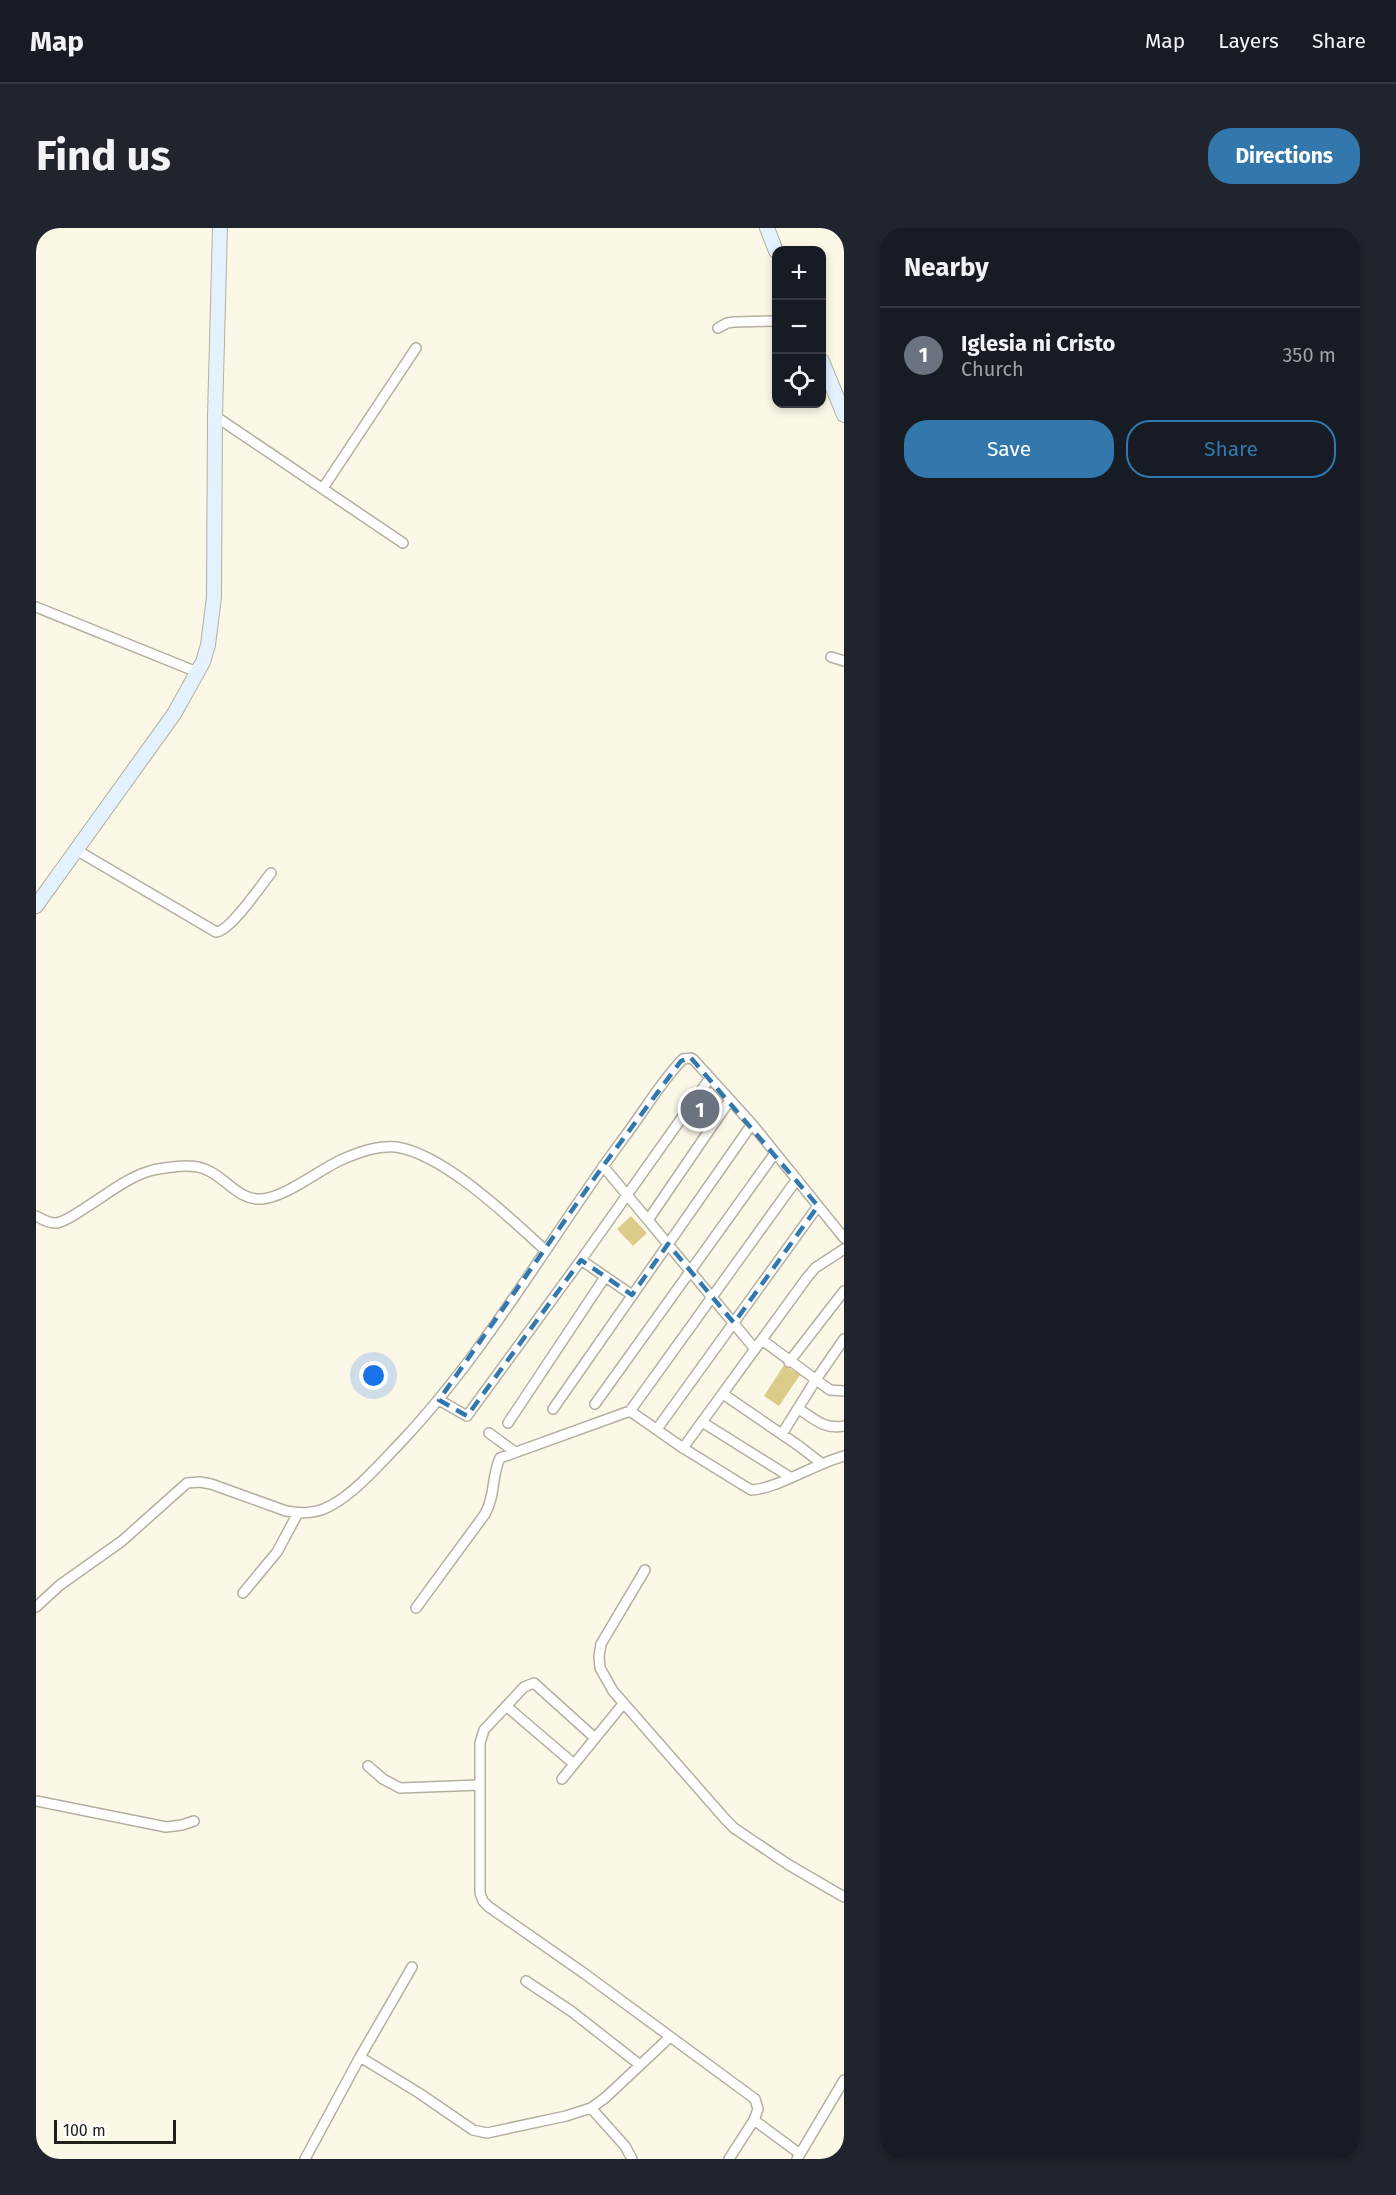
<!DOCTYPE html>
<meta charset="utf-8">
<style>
:root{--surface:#171b24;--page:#20242c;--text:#f1f3f6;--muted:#9ea1a6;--line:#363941;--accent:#3278ad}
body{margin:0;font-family:"Fira Sans",sans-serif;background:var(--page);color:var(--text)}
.controls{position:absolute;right:18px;top:18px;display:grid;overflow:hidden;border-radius:12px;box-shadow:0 3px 9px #0003}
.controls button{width:54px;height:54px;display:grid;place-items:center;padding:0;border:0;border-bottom:2px solid var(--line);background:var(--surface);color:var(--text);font:30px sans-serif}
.scale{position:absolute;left:18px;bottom:15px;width:122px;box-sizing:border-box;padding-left:6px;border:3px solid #22201b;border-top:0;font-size:16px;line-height:21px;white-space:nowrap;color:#22201b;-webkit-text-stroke:4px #fff;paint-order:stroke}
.you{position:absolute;left:338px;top:1148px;width:21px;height:21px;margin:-15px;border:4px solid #fff;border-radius:50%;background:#1a73e8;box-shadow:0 0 0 9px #1a73e833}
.badge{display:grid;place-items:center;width:39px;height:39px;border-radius:50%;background:var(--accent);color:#fff;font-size:20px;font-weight:700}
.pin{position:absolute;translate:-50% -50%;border:3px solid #fff;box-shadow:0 2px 6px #0006}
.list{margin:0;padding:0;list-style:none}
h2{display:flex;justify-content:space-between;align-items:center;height:78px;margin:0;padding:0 24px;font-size:26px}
h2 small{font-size:20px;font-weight:400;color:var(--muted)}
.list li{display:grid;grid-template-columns:39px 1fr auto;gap:18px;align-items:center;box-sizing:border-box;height:96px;padding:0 24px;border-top:2px solid var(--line)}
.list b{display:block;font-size:22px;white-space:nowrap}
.list p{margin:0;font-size:20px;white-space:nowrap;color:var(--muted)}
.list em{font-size:20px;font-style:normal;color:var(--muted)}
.actions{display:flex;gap:12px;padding:18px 24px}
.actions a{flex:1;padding:14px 0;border:2px solid var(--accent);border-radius:24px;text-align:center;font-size:21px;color:var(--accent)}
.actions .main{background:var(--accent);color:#fff}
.icon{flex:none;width:33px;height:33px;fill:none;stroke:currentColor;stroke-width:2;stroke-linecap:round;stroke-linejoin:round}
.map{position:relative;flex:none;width:808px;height:1931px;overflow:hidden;border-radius:24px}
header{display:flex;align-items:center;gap:36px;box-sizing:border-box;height:84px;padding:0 30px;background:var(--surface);border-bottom:2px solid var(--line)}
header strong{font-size:28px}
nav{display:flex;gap:33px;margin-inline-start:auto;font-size:21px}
.intro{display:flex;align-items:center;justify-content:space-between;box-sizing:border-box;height:144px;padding:0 36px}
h1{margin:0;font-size:42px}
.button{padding:15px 27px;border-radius:24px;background:var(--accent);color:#fff;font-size:21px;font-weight:700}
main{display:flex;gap:36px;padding:0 36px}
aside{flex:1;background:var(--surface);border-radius:24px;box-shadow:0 3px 9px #0003}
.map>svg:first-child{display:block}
.green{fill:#dccc8a}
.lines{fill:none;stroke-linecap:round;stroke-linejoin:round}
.street-casing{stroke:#b4b0a1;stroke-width:12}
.secondary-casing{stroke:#b4b0a1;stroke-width:16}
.street{stroke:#fff;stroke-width:9}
.secondary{stroke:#e4f2fe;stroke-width:14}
.marked{fill:none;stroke:#3278ad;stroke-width:4.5;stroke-dasharray:12 8;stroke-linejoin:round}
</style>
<header>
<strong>Map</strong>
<nav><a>Map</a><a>Layers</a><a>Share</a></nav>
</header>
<div class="intro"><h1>Find us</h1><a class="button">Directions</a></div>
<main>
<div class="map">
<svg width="808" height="1931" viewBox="0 0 808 1931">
<rect width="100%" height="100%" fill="#fcf8e8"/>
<path class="green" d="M 595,988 L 611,1005 L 597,1018 L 581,1001 Z
M 748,1137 L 764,1147 L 743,1178 L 728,1168 Z"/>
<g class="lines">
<g class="street-casing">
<path id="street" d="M 682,100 L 691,95 L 698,94 L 740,93
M 179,188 L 367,315
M 287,260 L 380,120
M 0,379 L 161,444
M 795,429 L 808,433
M 42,623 L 180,704 C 194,704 225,657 235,645
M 567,938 L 719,1121
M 0,988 C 6,991 13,996 21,995 C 31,993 41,985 49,980 C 70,967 93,948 117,942 C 133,939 156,935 171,942 C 190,950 203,973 226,971 C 250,969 284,941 307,931 C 324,924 342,917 360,919 C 408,926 474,990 509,1022
M 612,992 L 694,872
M 545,1032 L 596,1067
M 726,1112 L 794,1162 L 808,1163
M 753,1134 L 808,1063
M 687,1166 L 763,1218 L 785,1235
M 403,1172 L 431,1188 L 545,1032 L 674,850
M 559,1176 L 739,925
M 517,1181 L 716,896
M 763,1181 C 778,1191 789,1202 808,1198
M 594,1183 L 647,1220 L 715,1262 C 741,1261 780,1235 808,1228
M 666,1194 L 754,1249
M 472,1195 L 569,1049
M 621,1201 L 782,978
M 453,1205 L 479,1224
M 746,1206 L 779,1153 L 808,1111
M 647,1220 L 770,1051 L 779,1040 L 808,1021
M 609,1342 L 565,1416 L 563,1428 L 564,1440 L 577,1463 L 690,1592 L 698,1600 L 753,1637 L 808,1669
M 207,1365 L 241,1324 L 262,1285
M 0,1379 L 24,1357 L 86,1313 L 151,1255 L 164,1254 L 175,1256 L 250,1283 C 266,1286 280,1286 294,1278 C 318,1266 346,1234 365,1214 C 451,1123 513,1011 587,911 C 606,886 626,852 647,831 L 655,830 L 658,832 L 716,896 L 808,1010
M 380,1380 L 449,1286 C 460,1266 455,1249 464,1230 L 594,1183 L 761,951
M 470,1478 L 538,1536
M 559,1510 L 498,1455 L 488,1459 L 448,1502 L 444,1515 L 444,1665 L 447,1673 L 453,1679 L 549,1746 L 719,1871 L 722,1881 L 718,1892 L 693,1931
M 332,1538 L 347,1551 L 364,1560 L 444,1557
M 526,1551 L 587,1476
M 0,1573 L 130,1599 L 146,1597 L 158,1593
M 490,1753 L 535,1783 L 604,1837
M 324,1829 L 383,1865 L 437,1902 L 451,1905 L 530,1888 L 555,1880 L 569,1870 L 634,1809
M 555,1880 L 589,1918 L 596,1931
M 718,1892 L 764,1926
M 269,1931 L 324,1829 L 376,1739
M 761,1931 L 808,1852"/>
</g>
<g class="secondary-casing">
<path id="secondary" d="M 731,0 L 740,23
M 786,133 L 808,187
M 0,678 L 138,486 L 167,434 L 172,417 L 178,369 L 179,188 L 184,0"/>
</g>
<use href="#street" class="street"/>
<use href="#secondary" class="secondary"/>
</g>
<path class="marked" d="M 655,830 L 782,978 L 698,1095 L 632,1016 L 596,1067 L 545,1032 L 431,1188 L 403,1172 L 567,938 L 645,833 Z"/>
</svg>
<div class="controls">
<button>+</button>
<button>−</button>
<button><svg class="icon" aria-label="locate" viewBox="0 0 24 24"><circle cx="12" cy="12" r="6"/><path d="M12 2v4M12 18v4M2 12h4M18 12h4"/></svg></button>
</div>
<div class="scale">100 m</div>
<div class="you"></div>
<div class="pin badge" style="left:664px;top:881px;background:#6b7280">1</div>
</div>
<aside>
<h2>Nearby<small></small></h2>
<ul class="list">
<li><span class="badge" style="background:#6b7280">1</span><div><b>Iglesia ni Cristo</b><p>Church</p></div><em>350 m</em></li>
</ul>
<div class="actions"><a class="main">Save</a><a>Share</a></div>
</aside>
</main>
